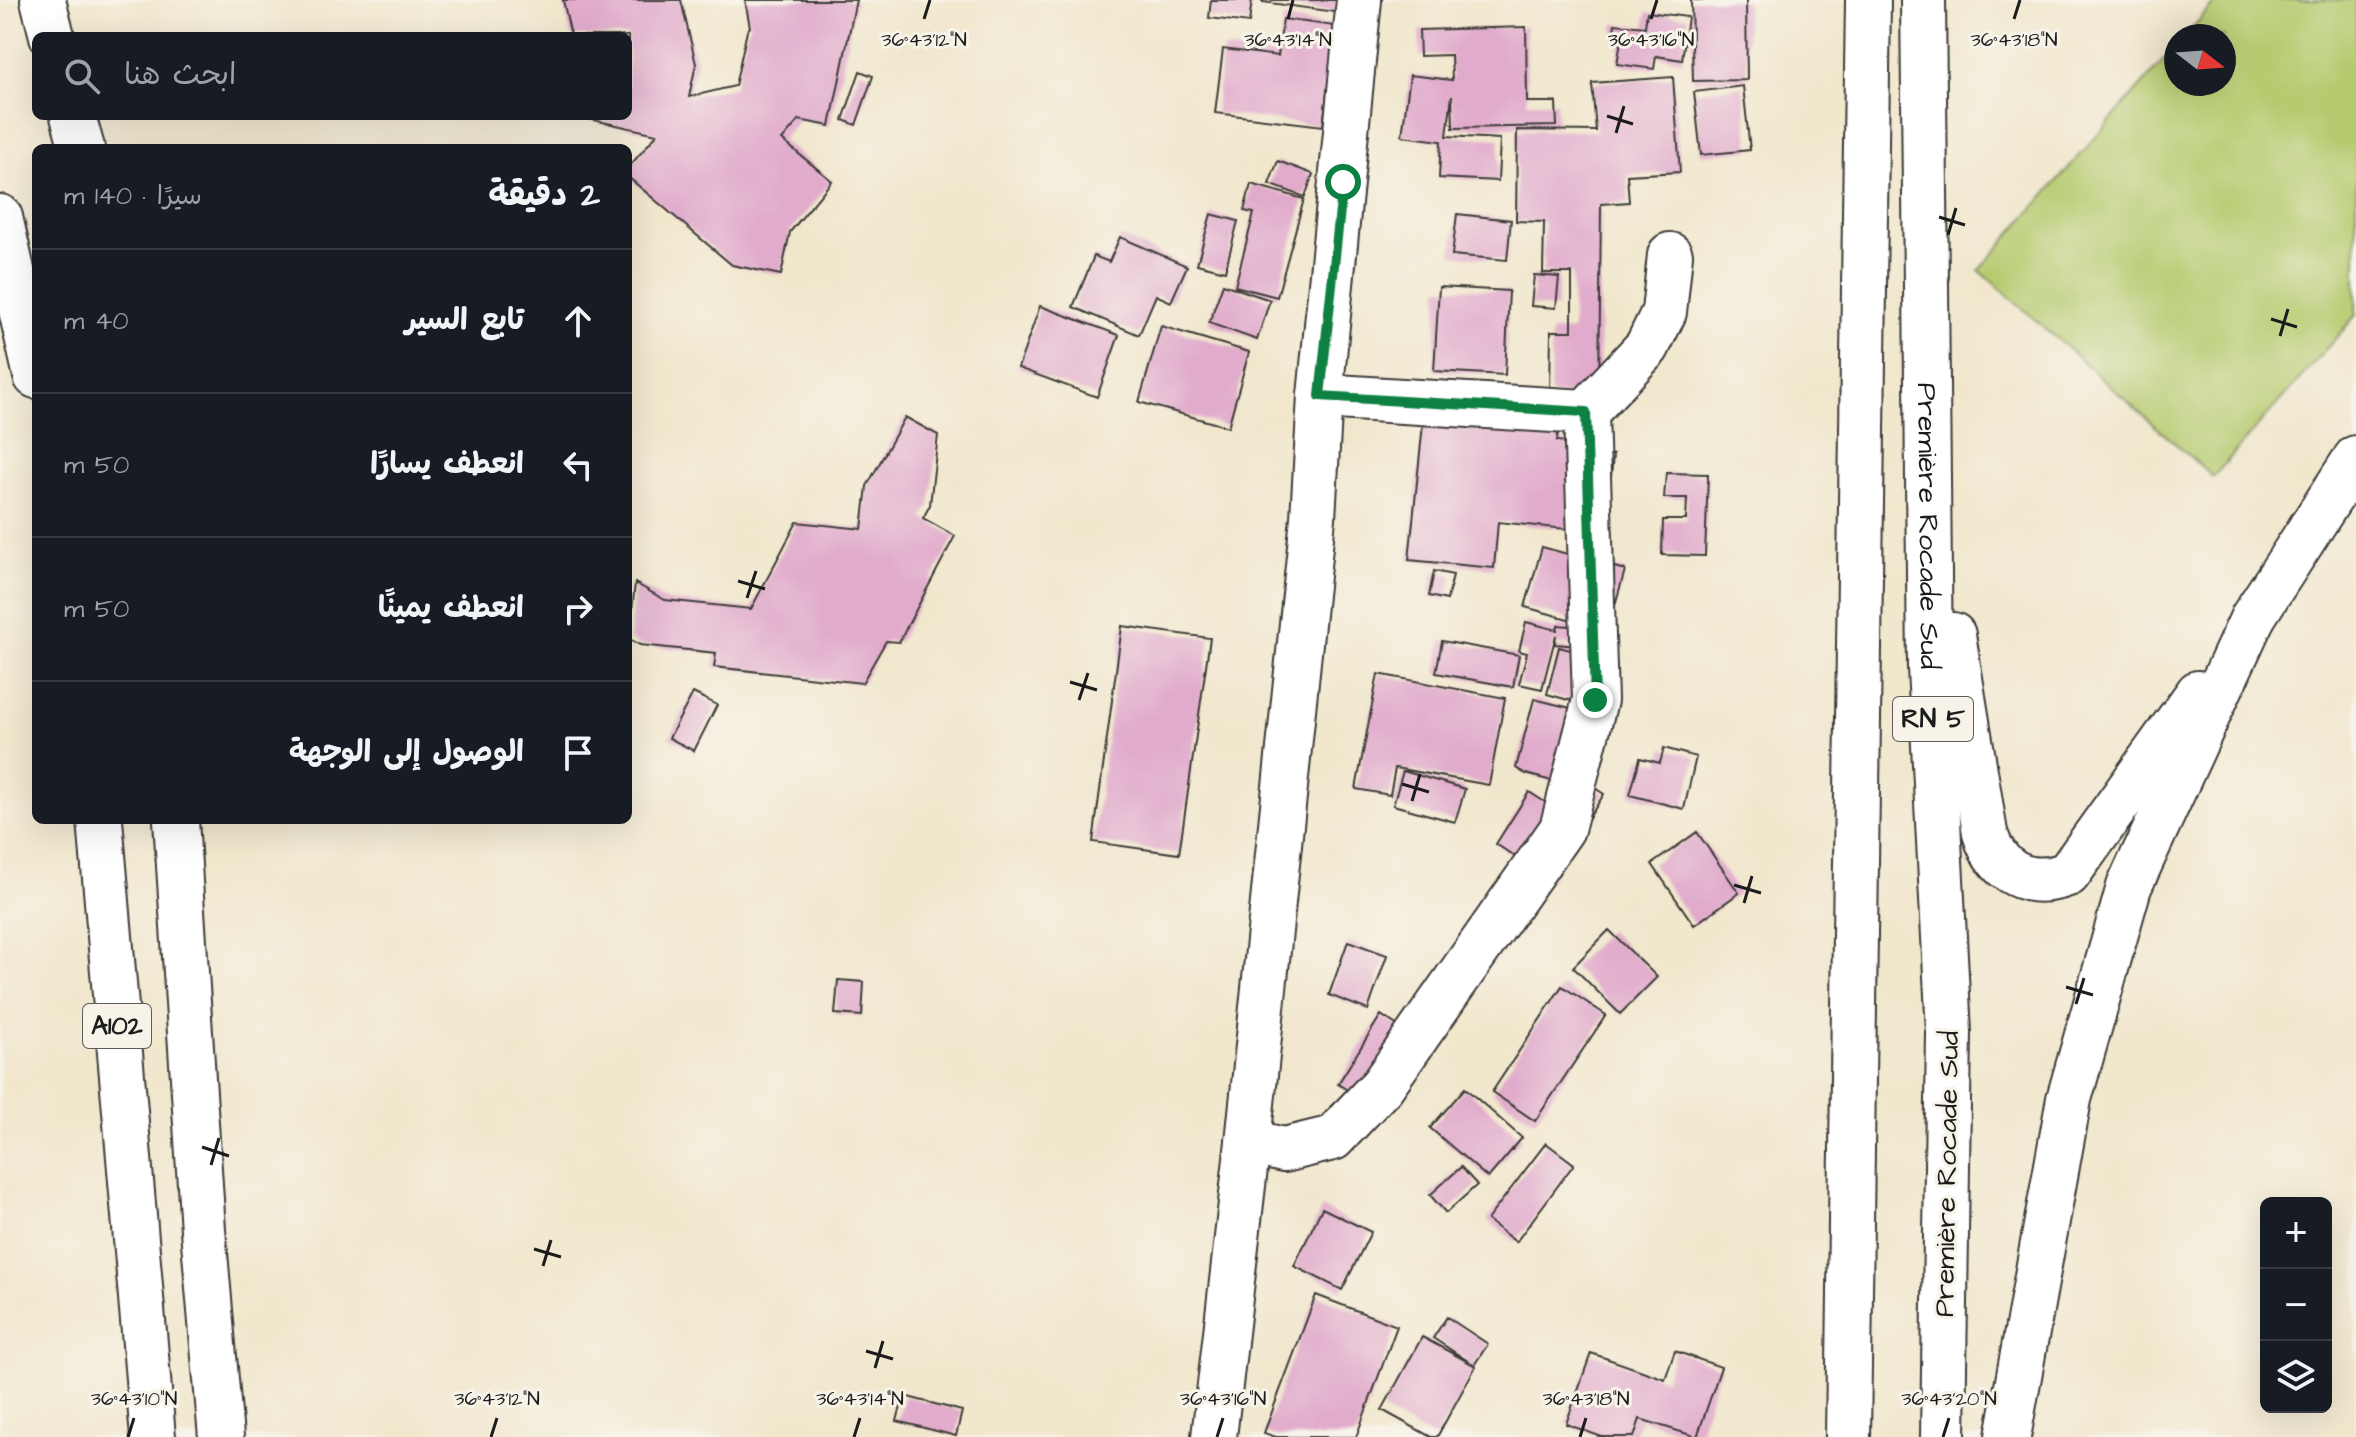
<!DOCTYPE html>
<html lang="ar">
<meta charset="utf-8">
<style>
:root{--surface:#171b24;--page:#20242c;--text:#f1f3f6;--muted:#9ea1a6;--line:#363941}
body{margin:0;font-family:"Architects Daughter","Playpen Sans Arabic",sans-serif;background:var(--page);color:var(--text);direction:rtl}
.controls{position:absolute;right:24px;bottom:24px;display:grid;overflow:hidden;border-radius:12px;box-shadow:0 8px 32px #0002}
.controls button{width:72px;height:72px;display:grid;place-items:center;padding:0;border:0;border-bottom:2px solid var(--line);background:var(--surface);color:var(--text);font:40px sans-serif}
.compass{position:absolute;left:2164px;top:24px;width:72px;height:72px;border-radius:50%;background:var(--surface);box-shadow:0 8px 32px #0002;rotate:107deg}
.stop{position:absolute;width:24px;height:24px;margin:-18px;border:6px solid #0b8043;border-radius:50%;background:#fff}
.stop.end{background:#0b8043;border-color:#fff;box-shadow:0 2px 8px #0008}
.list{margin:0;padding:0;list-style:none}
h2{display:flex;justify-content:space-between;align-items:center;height:104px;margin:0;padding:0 32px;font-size:34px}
h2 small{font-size:26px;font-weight:400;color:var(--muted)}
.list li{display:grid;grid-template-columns:52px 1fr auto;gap:24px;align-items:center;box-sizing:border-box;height:144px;padding:0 32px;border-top:2px solid var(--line)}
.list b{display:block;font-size:30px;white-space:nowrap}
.list em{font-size:26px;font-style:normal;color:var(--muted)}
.icon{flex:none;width:44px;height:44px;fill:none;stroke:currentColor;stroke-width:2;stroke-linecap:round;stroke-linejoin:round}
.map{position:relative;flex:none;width:2356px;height:1437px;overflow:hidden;direction:ltr}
.search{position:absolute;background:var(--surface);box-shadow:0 8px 32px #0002;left:32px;top:32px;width:600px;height:88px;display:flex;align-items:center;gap:20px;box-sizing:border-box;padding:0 28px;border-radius:12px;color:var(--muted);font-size:30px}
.panel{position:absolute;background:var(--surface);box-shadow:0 8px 32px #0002;left:32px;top:144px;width:600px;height:680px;border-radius:12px;direction:rtl}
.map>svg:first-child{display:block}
.green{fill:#b6cb6f;stroke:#697446;stroke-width:2}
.building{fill:#e1accc}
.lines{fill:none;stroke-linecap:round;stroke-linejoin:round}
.minor-casing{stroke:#3c3a37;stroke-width:48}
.major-casing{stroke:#3c3a37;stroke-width:48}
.highway-casing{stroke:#3c3a37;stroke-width:48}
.minor{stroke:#fff;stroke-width:44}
.major{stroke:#fff;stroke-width:44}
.highway{stroke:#fff;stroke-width:44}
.route{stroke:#0b8043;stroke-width:10}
.ticks{fill:none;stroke:#1c1c1c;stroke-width:3}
.labels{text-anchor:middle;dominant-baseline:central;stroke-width:6;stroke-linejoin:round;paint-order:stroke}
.shield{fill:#f7f3e8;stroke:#5e5c59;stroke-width:2}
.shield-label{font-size:26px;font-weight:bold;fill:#1c1c1c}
.street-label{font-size:28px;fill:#1c1c1c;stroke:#f7f3e8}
.ticks-label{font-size:20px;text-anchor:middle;fill:#1c1c1c;stroke:#f7f3e8;stroke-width:6;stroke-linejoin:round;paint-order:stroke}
</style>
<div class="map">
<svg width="2356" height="1437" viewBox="0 0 2356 1437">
<rect width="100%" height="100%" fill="#f7f3e8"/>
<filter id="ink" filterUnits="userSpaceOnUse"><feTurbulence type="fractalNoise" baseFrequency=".0125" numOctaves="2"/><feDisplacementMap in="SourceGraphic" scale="16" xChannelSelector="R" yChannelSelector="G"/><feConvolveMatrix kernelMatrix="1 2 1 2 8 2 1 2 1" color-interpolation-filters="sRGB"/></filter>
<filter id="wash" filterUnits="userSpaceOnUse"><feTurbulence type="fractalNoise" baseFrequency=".006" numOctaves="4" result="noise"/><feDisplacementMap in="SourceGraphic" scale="32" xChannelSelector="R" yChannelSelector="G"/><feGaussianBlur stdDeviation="1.8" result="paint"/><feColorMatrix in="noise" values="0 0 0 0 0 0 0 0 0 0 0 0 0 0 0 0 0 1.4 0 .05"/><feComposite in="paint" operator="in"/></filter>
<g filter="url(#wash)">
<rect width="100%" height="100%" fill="#f1e7cd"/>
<path class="green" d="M 2217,0 L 2356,0 L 2356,315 L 2213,477 L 1979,270 L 2176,46 L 2176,84 L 2224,84 L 2224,36 L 2185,36 Z"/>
<g id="blocks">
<path class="building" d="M 563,0 L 681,0 L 696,64 L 689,97 L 735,86 L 747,31 L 750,27 L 745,0 L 856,0 L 830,126 L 799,120 L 782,140 L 832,181 L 790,232 L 781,275 L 732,265 L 628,177 L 628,168 L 657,134 L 589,119 L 589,116 L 628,116 L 628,36 L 571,36 Z
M 1211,0 L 1252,0 L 1249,23 L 1209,18 Z
M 1262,0 L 1337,0 L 1335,12 L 1262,2 Z
M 1691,0 L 1746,0 L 1747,80 L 1693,81 Z
M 1647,12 L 1688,17 L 1682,60 L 1656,56 L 1654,69 L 1617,64 L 1621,41 L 1613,39 L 1615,24 L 1645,27 Z
M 1283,19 L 1335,26 L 1323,126 L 1215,113 L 1223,49 L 1278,56 Z
M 1526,27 L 1527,102 L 1556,102 L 1557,126 L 1453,128 L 1452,95 L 1447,136 L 1500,139 L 1498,181 L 1439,178 L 1441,141 L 1402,136 L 1410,75 L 1452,80 L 1451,55 L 1420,56 L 1419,30 Z
M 860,71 L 873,76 L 856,125 L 843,120 Z
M 1673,77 L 1680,172 L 1627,175 L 1629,202 L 1601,204 L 1599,394 L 1550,394 L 1551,331 L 1572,331 L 1572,273 L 1543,273 L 1544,222 L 1516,221 L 1517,130 L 1596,131 L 1592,83 Z
M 1743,86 L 1750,150 L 1701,155 L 1694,92 Z
M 1278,161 L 1313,174 L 1305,197 L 1269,184 Z
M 1251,184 L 1304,199 L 1277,297 L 1235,286 L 1254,213 L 1244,211 Z
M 1211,214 L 1238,221 L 1225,271 L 1197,264 Z
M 1457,214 L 1511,220 L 1507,260 L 1452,255 Z
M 1120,237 L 1187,266 L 1171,302 L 1156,295 L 1139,335 L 1073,307 L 1094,256 L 1109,262 Z
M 1534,275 L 1559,277 L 1556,308 L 1531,306 Z
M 1223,284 L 1270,300 L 1257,340 L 1209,323 Z
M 1439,287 L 1509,291 L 1505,375 L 1434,371 Z
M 1040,306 L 1119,335 L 1097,397 L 1018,368 Z
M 1161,326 L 1249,352 L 1228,427 L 1139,402 Z
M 1424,414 L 1558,432 L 1557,441 L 1588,445 L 1587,453 L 1613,455 L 1606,533 L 1498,522 L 1494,568 L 1409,560 Z
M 905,417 L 938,435 L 930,505 L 923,518 L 955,536 L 899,642 L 886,641 L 862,683 L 714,667 L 716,653 L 640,645 L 629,639 L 635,583 L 665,600 L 751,609 L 797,522 L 862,529 L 867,486 Z
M 1666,473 L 1708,474 L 1705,556 L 1662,555 L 1663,520 L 1686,520 L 1687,498 L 1664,498 Z
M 1542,547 L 1625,570 L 1608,630 L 1525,607 Z
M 1434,571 L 1453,575 L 1447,600 L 1429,596 Z
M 1526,622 L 1557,630 L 1558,625 L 1581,627 L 1579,646 L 1555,644 L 1556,635 L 1542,689 L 1519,684 L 1527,653 L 1519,651 Z
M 1122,626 L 1210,638 L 1179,854 L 1093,842 Z
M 1442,641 L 1519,655 L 1513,687 L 1436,673 Z
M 1559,647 L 1601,658 L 1572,701 L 1547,694 Z
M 1378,674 L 1505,698 L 1489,785 L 1395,768 L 1390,795 L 1356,789 Z
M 693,693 L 717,705 L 694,751 L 669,738 Z
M 1534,699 L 1599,715 L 1583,780 L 1604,794 L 1550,880 L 1496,844 L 1529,792 L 1554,808 L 1563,784 L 1526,774 L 1516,768 Z
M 1664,748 L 1696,757 L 1684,809 L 1630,795 L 1640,758 L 1660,763 Z
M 1403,771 L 1465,789 L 1455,822 L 1393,805 Z
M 1697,832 L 1739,893 L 1694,925 L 1652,864 Z
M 1609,930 L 1657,977 L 1620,1014 L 1573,967 Z
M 1348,941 L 1387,955 L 1368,1010 L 1329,995 Z
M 838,980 L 864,982 L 862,1016 L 835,1014 Z
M 1562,986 L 1606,1015 L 1535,1121 L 1492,1092 Z
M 1381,1015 L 1426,1044 L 1383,1112 L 1338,1084 Z
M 1465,1088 L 1522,1138 L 1488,1178 L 1430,1128 Z
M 1546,1143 L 1574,1164 L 1516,1242 L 1487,1220 Z
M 1461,1167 L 1477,1185 L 1446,1213 L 1430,1195 Z
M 1322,1208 L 1371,1232 L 1342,1290 L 1294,1266 Z
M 1316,1295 L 1397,1326 L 1356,1437 L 1276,1437 L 1264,1433 Z
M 1447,1317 L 1488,1344 L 1474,1365 L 1433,1338 Z
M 1422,1337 L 1476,1366 L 1437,1437 L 1431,1437 L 1382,1410 Z
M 1675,1351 L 1721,1367 L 1697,1437 L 1640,1419 L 1634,1437 L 1602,1437 L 1566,1424 L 1591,1353 L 1665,1379 Z
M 904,1396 L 962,1411 L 956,1436 L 897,1421 Z"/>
</g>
</g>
<g filter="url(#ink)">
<use href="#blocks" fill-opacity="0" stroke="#3c3a37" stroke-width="2"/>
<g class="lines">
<g class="minor-casing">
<path id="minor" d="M 1320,396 L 1586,412
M 1248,1142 L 1284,1150 L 1333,1138 L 1382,1086 L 1562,829 L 1595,700 L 1586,412 L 1647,347 L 1664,312 L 1670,255"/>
</g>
<g class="major-casing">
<path id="major" d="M 2253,617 L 2356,458
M 1214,1437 L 1248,1142 L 1313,518 L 1320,396 L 1359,0"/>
</g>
<g class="highway-casing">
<g id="highway">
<path d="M 43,0 L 52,36"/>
<path id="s1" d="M 1923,0 L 1930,668 L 1949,1033 L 1943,1437"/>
<path d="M 73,116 L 82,148"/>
<path d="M 0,217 L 36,376"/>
<path d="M 1953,635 L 1985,833 C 1997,873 2028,889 2068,874 L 2198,693"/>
<path d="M 100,820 L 153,1437"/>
<path d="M 176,820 L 203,1230 L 221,1437"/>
<path d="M 1848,1437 L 1868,0"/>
<path d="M 2008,1437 L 2069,1099 L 2129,887 L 2253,617"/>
</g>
</g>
<use href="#minor" class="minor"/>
<use href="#major" class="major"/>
<use href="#highway" class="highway"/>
</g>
</g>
<g class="lines" filter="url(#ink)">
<path class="route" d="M 1343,182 L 1320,396 L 1586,412 L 1595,700"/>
</g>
<path class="ticks" d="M 924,19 L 930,0M 1288,19 L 1293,0M 1651,19 L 1657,0M 2014,19 L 2020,0M 1607,116 L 1633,124M 1616,133 L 1624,106M 1939,217 L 1965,225M 1948,235 L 1956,208M 2271,319 L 2297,327M 2280,336 L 2288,309M 738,581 L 765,589M 747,598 L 756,571M 1070,682 L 1097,690M 1079,700 L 1088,673M 1402,784 L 1429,792M 1412,801 L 1420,774M 1734,885 L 1761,893M 1744,903 L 1752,876M 2066,987 L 2093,995M 2076,1004 L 2084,978M 202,1147 L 229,1156M 211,1165 L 219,1138M 534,1249 L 561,1257M 543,1266 L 551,1240M 866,1351 L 893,1359M 875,1368 L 883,1341M 128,1437 L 134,1418M 491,1437 L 497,1418M 854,1437 L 860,1418M 1217,1437 L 1223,1418M 1580,1437 L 1586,1418M 1943,1437 L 1949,1418"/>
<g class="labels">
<g class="shield">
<rect x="1893" y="697" width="80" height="44" rx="6"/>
<rect x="83" y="1004" width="68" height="44" rx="6"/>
</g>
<g class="shield-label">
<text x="1933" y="719">RN 5</text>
<text x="117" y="1026">A102</text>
</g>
<g class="street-label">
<text stroke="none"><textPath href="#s1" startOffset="526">Première Rocade Sud</textPath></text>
<text transform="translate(1947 1174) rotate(-89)">Première Rocade Sud</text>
</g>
</g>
<g class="ticks-label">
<text x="924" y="46">36°43'12"N</text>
<text x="1288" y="46">36°43'14"N</text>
<text x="1651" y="46">36°43'16"N</text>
<text x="2014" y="46">36°43'18"N</text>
<text x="134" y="1405">36°43'10"N</text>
<text x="497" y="1405">36°43'12"N</text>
<text x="860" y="1405">36°43'14"N</text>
<text x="1223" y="1405">36°43'16"N</text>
<text x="1586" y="1405">36°43'18"N</text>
<text x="1949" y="1405">36°43'20"N</text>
</g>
</svg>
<div class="controls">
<button>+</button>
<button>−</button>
<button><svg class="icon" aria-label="layers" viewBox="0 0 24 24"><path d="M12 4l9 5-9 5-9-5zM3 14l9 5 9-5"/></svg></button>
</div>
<svg class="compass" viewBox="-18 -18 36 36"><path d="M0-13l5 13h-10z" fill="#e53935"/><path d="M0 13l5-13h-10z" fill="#9ea1a6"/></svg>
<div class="stop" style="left:1343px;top:182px"></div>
<div class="stop end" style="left:1595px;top:700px"></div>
<div class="search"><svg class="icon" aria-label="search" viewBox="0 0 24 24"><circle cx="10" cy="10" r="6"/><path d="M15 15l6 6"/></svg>ابحث هنا</div>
<section class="panel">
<h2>2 دقيقة<small>سيرًا · 140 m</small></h2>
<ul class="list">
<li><svg class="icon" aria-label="ahead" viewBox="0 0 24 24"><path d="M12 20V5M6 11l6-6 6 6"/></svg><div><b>تابع السير</b></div><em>40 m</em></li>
<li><svg class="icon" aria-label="left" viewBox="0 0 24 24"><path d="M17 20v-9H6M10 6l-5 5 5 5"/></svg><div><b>انعطف يسارًا</b></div><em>50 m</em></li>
<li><svg class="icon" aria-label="right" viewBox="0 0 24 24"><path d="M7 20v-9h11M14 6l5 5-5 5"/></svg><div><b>انعطف يمينًا</b></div><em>50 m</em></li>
<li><svg class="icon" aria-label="arrive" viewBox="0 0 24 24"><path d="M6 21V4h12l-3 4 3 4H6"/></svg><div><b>الوصول إلى الوجهة</b></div></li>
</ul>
</section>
</div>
